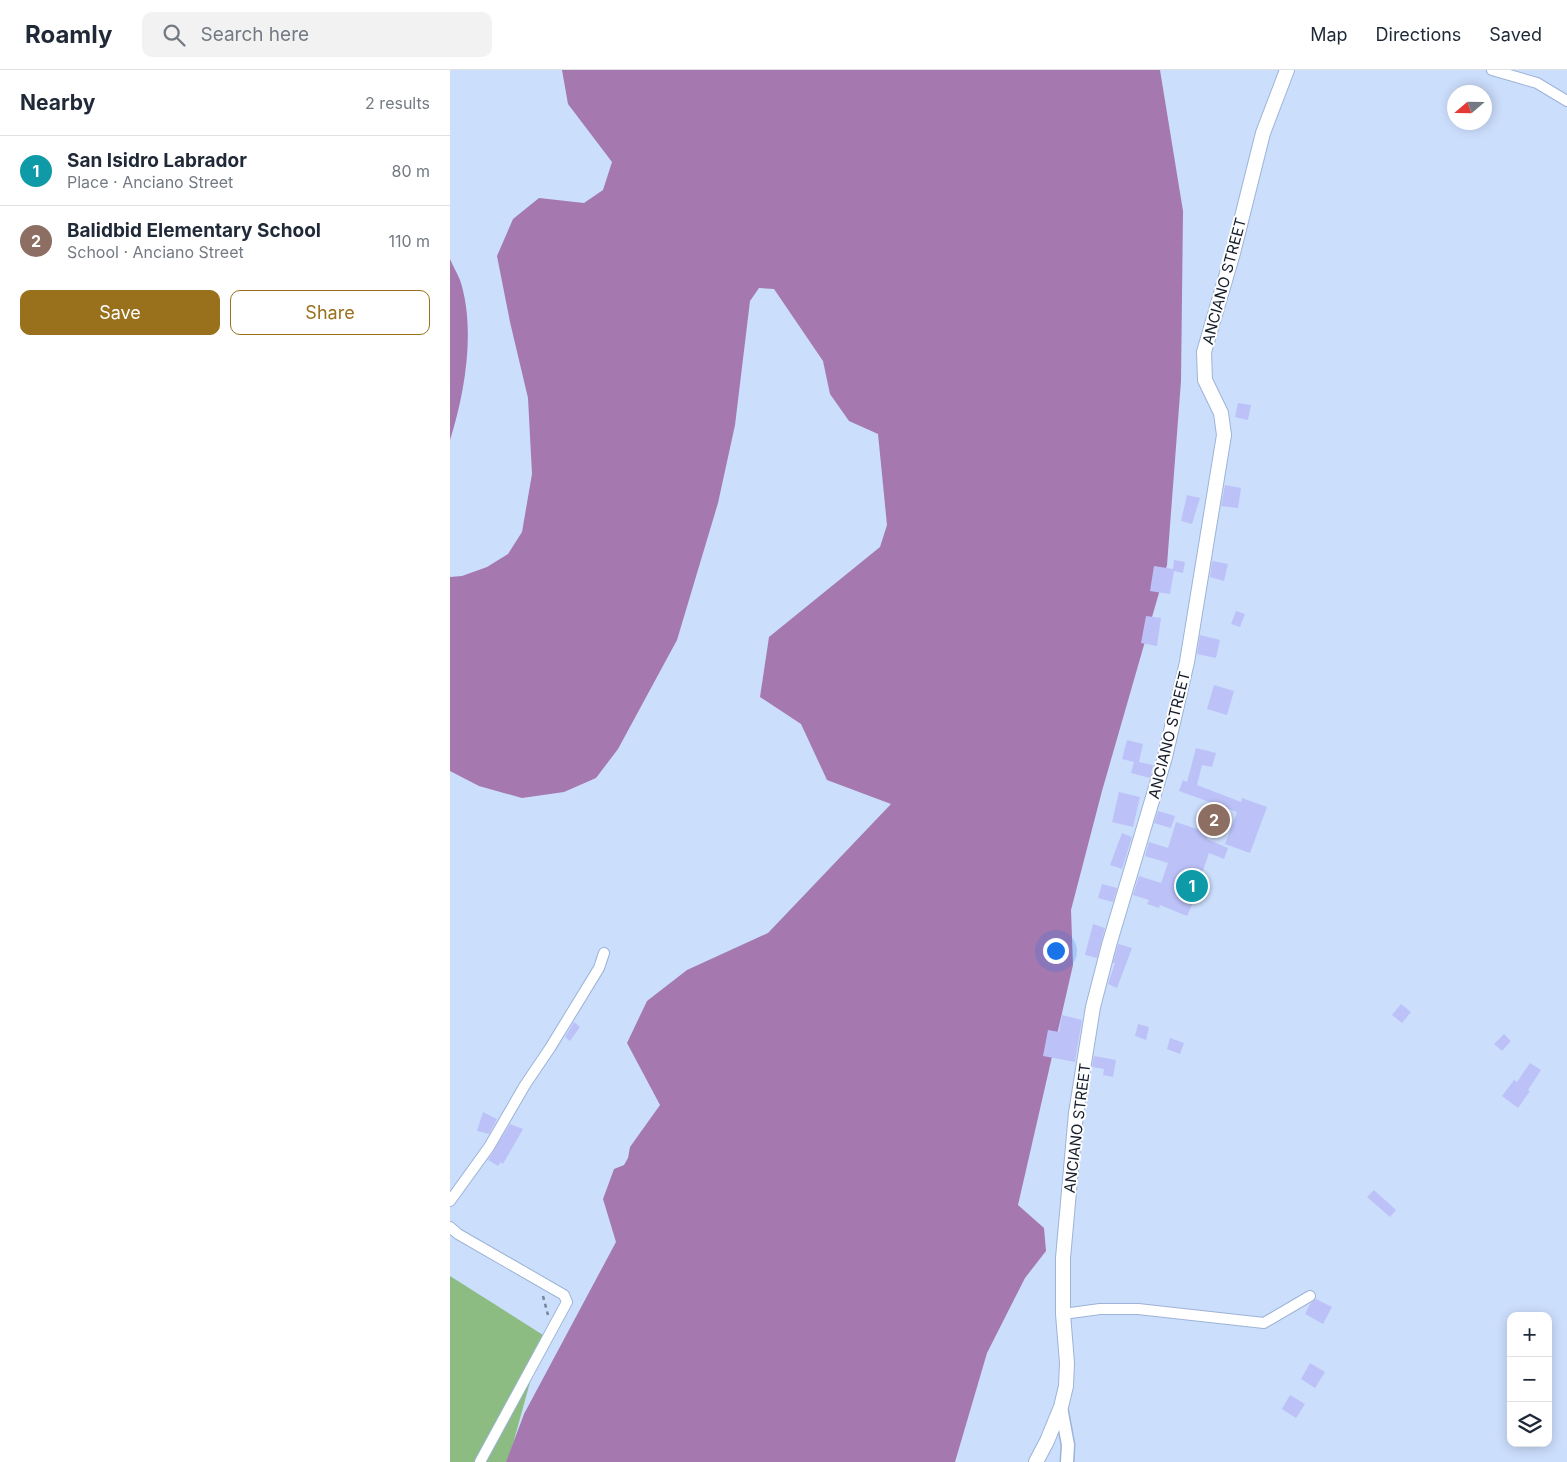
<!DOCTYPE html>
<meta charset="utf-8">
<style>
:root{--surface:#fff;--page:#f2f2f3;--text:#1f2937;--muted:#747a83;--line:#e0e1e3;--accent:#99701c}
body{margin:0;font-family:Inter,sans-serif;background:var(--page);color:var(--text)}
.controls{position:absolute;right:15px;bottom:15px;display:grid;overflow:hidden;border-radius:10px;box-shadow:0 2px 12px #0003}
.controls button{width:45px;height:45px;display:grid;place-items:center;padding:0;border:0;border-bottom:1px solid var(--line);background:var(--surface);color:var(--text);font:25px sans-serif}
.compass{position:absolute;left:997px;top:15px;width:45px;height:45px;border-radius:50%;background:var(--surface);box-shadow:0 2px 12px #0003;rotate:250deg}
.you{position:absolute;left:605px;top:880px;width:18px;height:18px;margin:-12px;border:4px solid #fff;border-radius:50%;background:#1a73e8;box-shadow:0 0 0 8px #1a73e833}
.badge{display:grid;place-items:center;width:32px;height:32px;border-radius:50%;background:var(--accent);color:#fff;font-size:16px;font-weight:700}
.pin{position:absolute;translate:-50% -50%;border:2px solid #fff;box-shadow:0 1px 5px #0006}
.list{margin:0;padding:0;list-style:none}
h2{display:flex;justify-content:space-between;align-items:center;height:65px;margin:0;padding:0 20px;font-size:21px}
h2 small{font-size:16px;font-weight:400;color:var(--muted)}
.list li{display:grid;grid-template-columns:32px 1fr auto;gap:15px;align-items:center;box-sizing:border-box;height:70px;padding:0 20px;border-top:1px solid var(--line)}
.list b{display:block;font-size:19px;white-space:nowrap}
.list p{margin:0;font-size:16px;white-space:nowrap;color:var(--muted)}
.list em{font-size:16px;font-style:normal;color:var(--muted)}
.actions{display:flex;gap:10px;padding:15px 20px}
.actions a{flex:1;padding:11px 0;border:1px solid var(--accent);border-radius:10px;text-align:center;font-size:18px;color:var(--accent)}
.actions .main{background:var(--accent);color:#fff}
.icon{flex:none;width:28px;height:28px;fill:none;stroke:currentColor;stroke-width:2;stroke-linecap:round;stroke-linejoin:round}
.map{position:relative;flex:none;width:1117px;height:1392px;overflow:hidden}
header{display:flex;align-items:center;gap:30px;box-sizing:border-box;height:70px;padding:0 25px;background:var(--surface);border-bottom:1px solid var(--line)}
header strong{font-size:24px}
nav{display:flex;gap:28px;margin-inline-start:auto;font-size:18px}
.search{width:350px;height:45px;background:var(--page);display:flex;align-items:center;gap:12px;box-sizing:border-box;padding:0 18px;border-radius:10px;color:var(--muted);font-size:19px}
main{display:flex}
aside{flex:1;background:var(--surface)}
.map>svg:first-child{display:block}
.forest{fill:#8cbc82}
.water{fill:#a578b0}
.building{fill:#bcc2f8}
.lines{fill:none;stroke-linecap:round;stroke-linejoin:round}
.minor-casing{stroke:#9db3d7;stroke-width:12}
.tertiary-casing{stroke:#9db3d7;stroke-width:15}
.secondary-casing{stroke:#9db3d7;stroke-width:16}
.path{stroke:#78869d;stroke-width:2.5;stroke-dasharray:4 4;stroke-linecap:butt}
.minor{stroke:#fff;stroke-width:10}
.tertiary{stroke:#fff;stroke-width:12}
.secondary{stroke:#fff;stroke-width:14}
.labels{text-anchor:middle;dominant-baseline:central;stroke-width:4;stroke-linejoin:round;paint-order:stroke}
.street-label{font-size:15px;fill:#151d2b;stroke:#fefefe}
</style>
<header>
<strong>Roamly</strong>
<div class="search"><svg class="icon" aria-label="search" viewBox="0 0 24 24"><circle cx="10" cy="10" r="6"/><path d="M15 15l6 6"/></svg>Search here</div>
<nav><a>Map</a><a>Directions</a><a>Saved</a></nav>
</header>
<main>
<aside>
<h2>Nearby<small>2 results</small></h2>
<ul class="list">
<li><span class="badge" style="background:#0f9aa8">1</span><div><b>San Isidro Labrador</b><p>Place · Anciano Street</p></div><em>80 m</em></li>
<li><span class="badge" style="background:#8d6e63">2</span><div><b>Balidbid Elementary School</b><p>School · Anciano Street</p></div><em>110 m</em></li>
</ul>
<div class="actions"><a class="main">Save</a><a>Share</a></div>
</aside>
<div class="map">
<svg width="1117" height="1392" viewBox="0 0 1117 1392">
<rect width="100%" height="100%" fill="#cbdefc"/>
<path class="forest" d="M 0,1206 L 93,1265 L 58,1392 L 0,1392 Z"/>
<path class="water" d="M 112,0 L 710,0 L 733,141 L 731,311 L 717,495 L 652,721 L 621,840 L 623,895 L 568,1135 L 594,1158 L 596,1181 L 575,1208 L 537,1283 L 505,1392 L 56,1392 L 74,1344 L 166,1172 L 153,1129 L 164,1099 L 174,1095 L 178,1088 L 180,1077 L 210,1035 L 177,973 L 197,931 L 237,900 L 318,863 L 441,734 L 377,710 L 351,654 L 310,627 L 319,567 L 430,477 L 437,455 L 428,364 L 399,351 L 380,324 L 373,291 L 324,219 L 309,218 L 300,231 L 285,355 L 268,433 L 227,570 L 168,679 L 146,708 L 114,722 L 72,728 L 29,716 L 0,701 L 0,507 L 12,506 L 37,497 L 58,484 L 72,462 L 82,404 L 78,328 L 60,252 L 47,186 L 63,149 L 89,128 L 134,133 L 153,120 L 162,92 L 118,34 Z
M 0,189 C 3,196 7,203 10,210 C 26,258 15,323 0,370 Z"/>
<path class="building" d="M 788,333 L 801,335 L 798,350 L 785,347 Z
M 775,415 L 791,418 L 788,438 L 771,436 Z
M 737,425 L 750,428 L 742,454 L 731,451 Z
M 724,490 L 735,492 L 733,503 L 724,501 L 720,524 L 700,521 L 704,496 L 723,499 Z
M 762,491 L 778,494 L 774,511 L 760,507 Z
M 786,541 L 795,544 L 790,557 L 781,554 Z
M 696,546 L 711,548 L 707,576 L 691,573 Z
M 750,565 L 770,570 L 766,588 L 747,584 Z
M 764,615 L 784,621 L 777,645 L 757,639 Z
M 677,670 L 693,674 L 689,692 L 703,695 L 700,708 L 681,703 L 684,692 L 672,689 Z
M 746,678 L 766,683 L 762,697 L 752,695 L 747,715 L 791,732 L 792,728 L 817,737 L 800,783 L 775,774 L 787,742 L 729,721 L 733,710 L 737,712 Z
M 669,722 L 690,727 L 683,757 L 662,752 Z
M 708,741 L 725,746 L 721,758 L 704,753 Z
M 726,752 L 759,763 L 757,769 L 778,778 L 774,789 L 759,783 L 749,812 L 751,813 L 747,824 L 737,846 L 710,835 L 709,838 L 697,834 L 699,830 L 683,825 L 689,806 L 711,813 L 718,793 L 695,786 L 699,772 L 718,778 Z
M 672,763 L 682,767 L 672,799 L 660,795 Z
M 652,814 L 667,818 L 663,832 L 648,828 Z
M 643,854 L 655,858 L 647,888 L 635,885 Z
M 668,874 L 682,878 L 667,918 L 658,914 L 665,893 L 663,893 Z
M 951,934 L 961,942 L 952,953 L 942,945 Z
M 612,945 L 632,950 L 625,992 L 593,986 L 598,960 L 609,962 Z
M 124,952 L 130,957 L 120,971 L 115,967 Z
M 688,954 L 699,957 L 696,970 L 685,966 Z
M 1054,964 L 1061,971 L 1052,981 L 1044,974 Z
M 720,968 L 734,973 L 730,984 L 717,979 Z
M 644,986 L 666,990 L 663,1007 L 653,1005 L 654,999 L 642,997 Z
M 1080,993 L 1091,1000 L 1078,1020 L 1080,1021 L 1068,1038 L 1052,1026 L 1064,1010 L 1067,1012 Z
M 33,1042 L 47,1049 L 39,1064 L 27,1061 Z
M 60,1054 L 73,1059 L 53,1094 L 51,1092 L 48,1096 L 38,1090 Z
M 924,1120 L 946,1140 L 940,1147 L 917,1127 Z
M 866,1229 L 882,1237 L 873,1254 L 855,1244 L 860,1234 Z
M 860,1293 L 875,1302 L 865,1318 L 851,1309 Z
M 840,1325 L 855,1334 L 846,1348 L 832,1339 Z"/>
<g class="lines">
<g class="minor-casing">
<path id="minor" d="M 1042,0 L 1087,13 L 1117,31
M 0,1131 L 39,1077 L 75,1015 L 100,978 L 149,898 L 154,883
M 0,1157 L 8,1164 L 114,1225 L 117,1232 L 30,1392
M 613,1244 L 650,1239 L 688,1239 L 814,1253 L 860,1226"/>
</g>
<g class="tertiary-casing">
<path id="tertiary" d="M 611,1337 L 618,1375 L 617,1392"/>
</g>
<g class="secondary-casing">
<path id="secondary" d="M 586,1392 L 597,1371 L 611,1337 L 616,1316 L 617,1293 L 613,1244 L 613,1188 L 626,1043 L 643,937 L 659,875 L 715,687 L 737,592 L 774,365 L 771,343 L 755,310 L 754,282 L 783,183 L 813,63 L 837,0"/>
</g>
<path class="path" d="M 93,1226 L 98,1245"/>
<use href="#minor" class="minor"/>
<use href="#tertiary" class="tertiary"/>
<use href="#secondary" class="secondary"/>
</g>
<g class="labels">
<g class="street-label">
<text transform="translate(774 211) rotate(-75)">ANCIANO STREET</text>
<text transform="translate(719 665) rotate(-76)">ANCIANO STREET</text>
<text transform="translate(627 1058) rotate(-83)">ANCIANO STREET</text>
</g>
</g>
</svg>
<div class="controls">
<button>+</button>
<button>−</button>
<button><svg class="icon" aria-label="layers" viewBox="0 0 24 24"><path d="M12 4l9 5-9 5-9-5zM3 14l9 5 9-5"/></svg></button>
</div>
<svg class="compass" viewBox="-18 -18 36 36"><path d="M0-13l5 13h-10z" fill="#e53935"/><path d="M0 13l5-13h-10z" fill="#747a83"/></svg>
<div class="you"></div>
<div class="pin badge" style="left:742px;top:816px;background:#0f9aa8">1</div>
<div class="pin badge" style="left:764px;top:750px;background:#8d6e63">2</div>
</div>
</main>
